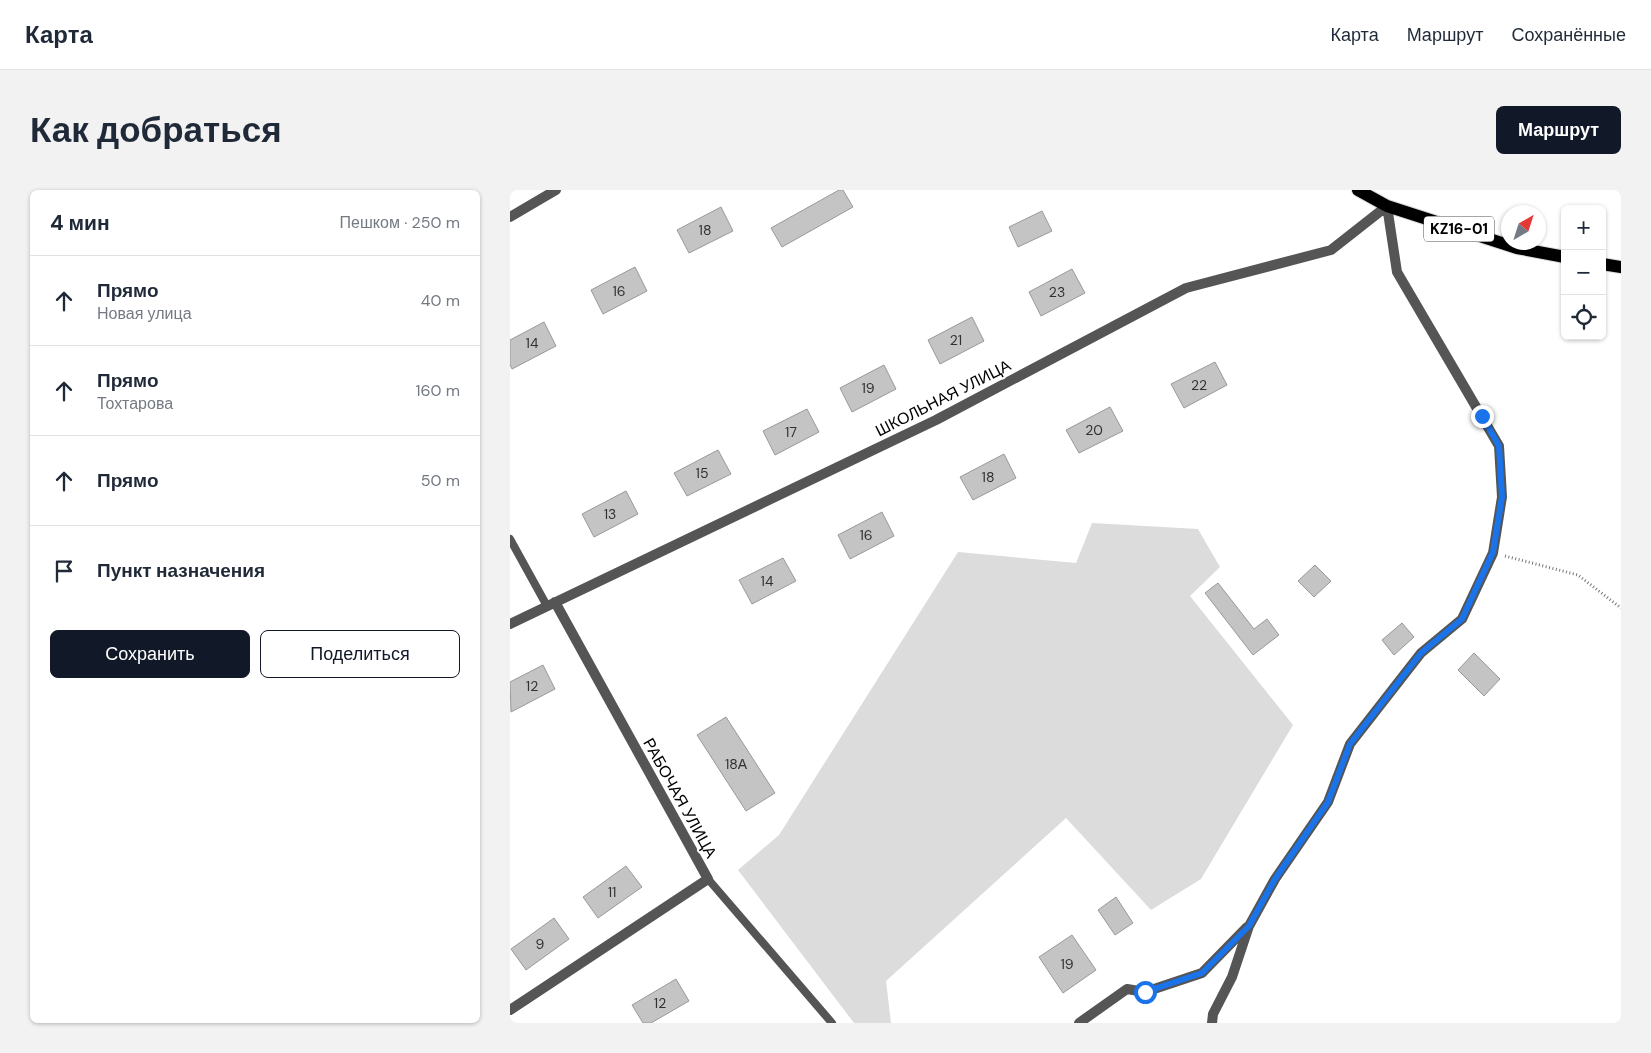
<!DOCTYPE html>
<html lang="ru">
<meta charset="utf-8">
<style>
:root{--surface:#fff;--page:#f2f2f3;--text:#1f2937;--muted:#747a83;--line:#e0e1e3;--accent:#111827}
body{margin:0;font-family:"DM Sans",sans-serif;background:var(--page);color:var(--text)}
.controls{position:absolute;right:15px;top:15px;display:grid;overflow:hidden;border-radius:8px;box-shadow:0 1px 4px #0004}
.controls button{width:45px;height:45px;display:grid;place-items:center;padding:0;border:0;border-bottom:1px solid var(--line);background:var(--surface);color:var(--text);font:25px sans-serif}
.compass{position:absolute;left:991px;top:15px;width:45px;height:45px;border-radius:50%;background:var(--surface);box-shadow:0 1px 4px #0004;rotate:39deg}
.stop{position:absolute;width:15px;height:15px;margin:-11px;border:4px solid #1a73e8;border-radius:50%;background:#fff}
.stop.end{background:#1a73e8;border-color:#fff;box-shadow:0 1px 5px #0008}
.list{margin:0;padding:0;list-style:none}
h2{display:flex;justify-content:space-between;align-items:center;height:65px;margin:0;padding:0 20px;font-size:21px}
h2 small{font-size:16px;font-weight:400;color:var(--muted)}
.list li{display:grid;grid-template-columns:32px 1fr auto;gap:15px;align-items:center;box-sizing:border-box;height:90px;padding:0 20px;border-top:1px solid var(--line)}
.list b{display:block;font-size:19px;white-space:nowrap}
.list p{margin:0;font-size:16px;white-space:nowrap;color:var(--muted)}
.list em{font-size:16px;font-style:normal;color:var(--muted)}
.actions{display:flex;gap:10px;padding:15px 20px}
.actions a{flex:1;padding:11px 0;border:1px solid var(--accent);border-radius:8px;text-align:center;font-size:18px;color:var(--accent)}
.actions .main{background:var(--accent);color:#fff}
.icon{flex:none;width:28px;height:28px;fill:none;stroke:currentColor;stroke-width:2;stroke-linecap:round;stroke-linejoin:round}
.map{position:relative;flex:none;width:1111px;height:833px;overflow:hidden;border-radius:8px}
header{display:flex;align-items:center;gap:30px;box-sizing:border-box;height:70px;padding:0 25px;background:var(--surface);border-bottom:1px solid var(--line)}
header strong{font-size:24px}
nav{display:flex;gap:28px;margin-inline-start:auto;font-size:18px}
.intro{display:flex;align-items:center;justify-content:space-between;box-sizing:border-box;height:120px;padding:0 30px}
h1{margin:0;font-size:35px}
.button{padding:12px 22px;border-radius:8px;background:var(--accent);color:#fff;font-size:18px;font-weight:700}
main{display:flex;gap:30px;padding:0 30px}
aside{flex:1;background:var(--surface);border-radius:8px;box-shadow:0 1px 4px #0004}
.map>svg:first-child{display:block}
.green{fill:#dcdcdc}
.building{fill:#c4c4c4;stroke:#999}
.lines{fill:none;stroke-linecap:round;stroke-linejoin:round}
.primary-casing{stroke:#dbdbdb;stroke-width:14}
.path{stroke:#777;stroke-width:3;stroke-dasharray:1 2.5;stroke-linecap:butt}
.lane{stroke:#555;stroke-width:8}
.street{stroke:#555;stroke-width:10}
.primary{stroke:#000;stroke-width:12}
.route{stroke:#1a73e8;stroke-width:6}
.labels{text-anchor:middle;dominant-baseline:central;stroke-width:4;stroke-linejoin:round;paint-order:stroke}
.number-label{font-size:14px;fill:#313131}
.shield{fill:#fff;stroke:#4c4c4c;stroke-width:1}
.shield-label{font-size:15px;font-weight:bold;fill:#000}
.street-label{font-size:16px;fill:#000;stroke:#fff}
</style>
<header>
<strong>Карта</strong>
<nav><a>Карта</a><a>Маршрут</a><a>Сохранённые</a></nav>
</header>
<div class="intro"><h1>Как добраться</h1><a class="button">Маршрут</a></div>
<main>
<aside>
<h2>4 мин<small>Пешком · 250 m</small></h2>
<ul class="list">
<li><svg class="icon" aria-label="ahead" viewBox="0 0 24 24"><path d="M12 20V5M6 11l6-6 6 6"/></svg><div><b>Прямо</b><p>Новая улица</p></div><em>40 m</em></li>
<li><svg class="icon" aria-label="ahead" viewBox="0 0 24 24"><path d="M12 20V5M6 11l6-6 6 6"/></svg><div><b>Прямо</b><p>Тохтарова</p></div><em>160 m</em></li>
<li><svg class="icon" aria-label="ahead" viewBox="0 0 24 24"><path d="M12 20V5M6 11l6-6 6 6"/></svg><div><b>Прямо</b></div><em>50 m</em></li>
<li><svg class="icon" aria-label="arrive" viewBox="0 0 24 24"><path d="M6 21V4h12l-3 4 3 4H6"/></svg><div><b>Пункт назначения</b></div></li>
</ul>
<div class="actions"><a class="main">Сохранить</a><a>Поделиться</a></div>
</aside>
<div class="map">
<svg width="1111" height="833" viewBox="0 0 1111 833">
<rect width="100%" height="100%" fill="#fff"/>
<path class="green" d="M 582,333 L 688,339 L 710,377 L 680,406 L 783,535 L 691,689 L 641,720 L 556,628 L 376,791 L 381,833 L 344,833 L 228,680 L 269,645 L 448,362 L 566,373 Z"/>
<path class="building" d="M 329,0 L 333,0 L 343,17 L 272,57 L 261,38 Z
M 211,17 L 223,41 L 179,63 L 167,40 Z
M 532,21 L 542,41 L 508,57 L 499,37 Z
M 125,77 L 137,101 L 93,124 L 81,100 Z
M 562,79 L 575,103 L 531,126 L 519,102 Z
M 462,127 L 474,151 L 430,174 L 418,150 Z
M 34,132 L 46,156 L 2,179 L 0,175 L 0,150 Z
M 705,172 L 717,195 L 674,218 L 661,194 Z
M 374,175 L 386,199 L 342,222 L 330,198 Z
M 600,217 L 613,241 L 569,263 L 556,240 Z
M 297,219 L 309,242 L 265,265 L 253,241 Z
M 208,260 L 221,284 L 177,306 L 164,283 Z
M 494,264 L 506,288 L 463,310 L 450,287 Z
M 116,301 L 128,324 L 84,347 L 72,324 Z
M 372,322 L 384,346 L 340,369 L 328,345 Z
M 273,368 L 286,391 L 242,414 L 229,390 Z
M 805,375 L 821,391 L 804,407 L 788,391 Z
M 708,393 L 744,439 L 757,429 L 769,445 L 743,465 L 695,403 Z
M 892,433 L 904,447 L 884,465 L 872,450 Z
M 964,463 L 990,489 L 974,506 L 948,480 Z
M 33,475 L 45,499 L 1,522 L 0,492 Z
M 216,527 L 265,603 L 236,621 L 187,545 Z
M 116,676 L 132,697 L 88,728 L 73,707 Z
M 606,707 L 623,733 L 605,745 L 588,720 Z
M 44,728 L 59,749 L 16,780 L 1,759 Z
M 562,745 L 586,780 L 553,803 L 529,767 Z
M 166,789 L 179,811 L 141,833 L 133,833 L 122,815 Z"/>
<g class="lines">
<g class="primary-casing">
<path id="primary" d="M 848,0 L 877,16 L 1007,58 L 1055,67
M 1092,74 L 1111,77"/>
</g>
<path class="path" d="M 995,366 L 1068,385 L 1111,418"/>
<path class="lane" d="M 0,349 L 37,416
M 198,689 L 322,833"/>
<path class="street" d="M 0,27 L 46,0
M 0,434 L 426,230 L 676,98 L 821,60 L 877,16 L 887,82 L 989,256 L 992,307 L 983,363 L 952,429 L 911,463 L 840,554 L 818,612 L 765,689 L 739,736 L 722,787 L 703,824 L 702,833
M 0,820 L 198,689 L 45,412
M 569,833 L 617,799 L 635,802 L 692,783 L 737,737"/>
<use href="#primary" class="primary"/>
</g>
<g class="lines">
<path class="route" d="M 635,802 L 692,783 L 739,736 L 765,689 L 818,612 L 840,554 L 911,463 L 952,429 L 983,362 L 992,307 L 989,256 L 972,226"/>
</g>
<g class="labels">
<g class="number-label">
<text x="195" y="40">18</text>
<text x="109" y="101">16</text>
<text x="547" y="102">23</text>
<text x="446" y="150">21</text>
<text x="22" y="153">14</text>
<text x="689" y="195">22</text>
<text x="358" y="198">19</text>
<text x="584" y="240">20</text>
<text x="281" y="242">17</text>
<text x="192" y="283">15</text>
<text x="478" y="287">18</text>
<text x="100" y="324">13</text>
<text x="356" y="345">16</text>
<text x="257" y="391">14</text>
<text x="22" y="496">12</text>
<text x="226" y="574">18А</text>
<text x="102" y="702">11</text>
<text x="30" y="754">9</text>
<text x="557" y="774">19</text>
<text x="150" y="813">12</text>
</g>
<rect class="shield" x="914" y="26.5" width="70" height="25" rx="4"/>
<g class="shield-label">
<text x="949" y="39">KZ16-01</text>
</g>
<g class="street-label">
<text transform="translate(433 208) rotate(-27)">ШКОЛЬНАЯ УЛИЦА</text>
<text transform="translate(170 608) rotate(61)">РАБОЧАЯ УЛИЦА</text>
</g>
</g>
</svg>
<div class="controls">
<button>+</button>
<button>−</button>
<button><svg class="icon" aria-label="locate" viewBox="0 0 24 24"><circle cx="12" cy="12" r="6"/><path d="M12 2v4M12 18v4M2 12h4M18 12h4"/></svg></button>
</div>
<svg class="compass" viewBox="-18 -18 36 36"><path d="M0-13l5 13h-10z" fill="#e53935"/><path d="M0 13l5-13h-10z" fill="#747a83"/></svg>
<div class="stop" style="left:635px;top:802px"></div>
<div class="stop end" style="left:972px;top:226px"></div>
</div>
</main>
